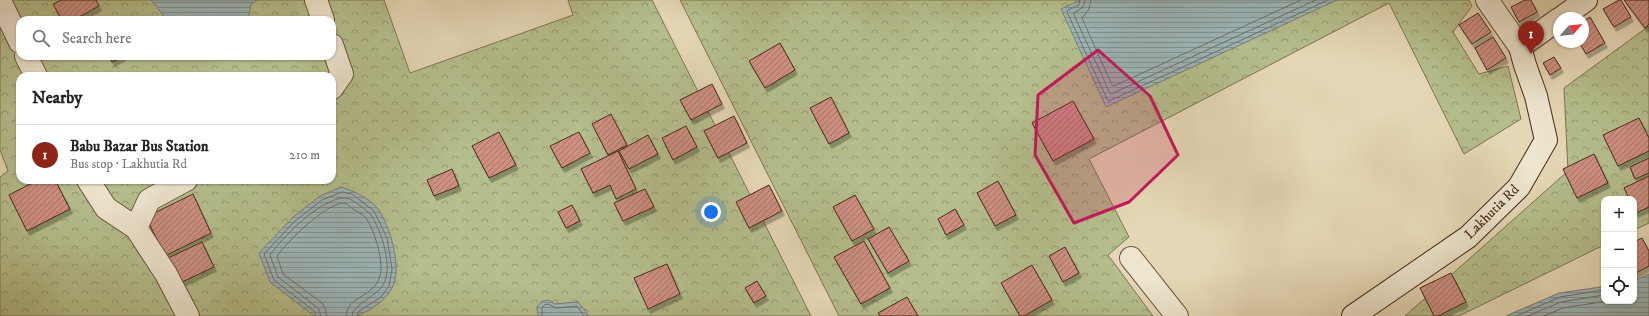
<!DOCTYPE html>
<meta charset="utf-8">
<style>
:root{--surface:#fff;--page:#f2f2f2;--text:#222;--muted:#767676;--line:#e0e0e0;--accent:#8f2418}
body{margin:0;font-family:"IM FELL DW Pica",serif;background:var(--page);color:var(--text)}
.controls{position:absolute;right:12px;bottom:12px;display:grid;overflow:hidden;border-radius:8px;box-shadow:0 1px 3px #0004}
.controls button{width:36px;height:36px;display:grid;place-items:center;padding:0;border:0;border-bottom:1px solid var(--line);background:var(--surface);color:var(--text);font:20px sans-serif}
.compass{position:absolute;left:1553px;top:12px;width:36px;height:36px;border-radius:50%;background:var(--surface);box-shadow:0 1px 3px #0004;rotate:63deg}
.you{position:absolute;left:711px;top:212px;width:14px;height:14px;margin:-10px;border:3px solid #fff;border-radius:50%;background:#1a73e8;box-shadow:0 0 0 6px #1a73e833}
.badge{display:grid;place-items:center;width:26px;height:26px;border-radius:50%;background:var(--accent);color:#fff;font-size:13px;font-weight:700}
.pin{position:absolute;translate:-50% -33px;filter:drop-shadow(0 1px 2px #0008)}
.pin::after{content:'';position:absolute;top:21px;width:14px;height:12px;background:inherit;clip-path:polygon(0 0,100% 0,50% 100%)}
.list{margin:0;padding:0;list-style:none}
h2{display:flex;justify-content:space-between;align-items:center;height:52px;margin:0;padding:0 16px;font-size:17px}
h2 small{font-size:13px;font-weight:400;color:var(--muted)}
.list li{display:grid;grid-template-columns:26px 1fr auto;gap:12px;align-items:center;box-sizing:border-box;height:60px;padding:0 16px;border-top:1px solid var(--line)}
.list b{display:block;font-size:15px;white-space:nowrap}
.list p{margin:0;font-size:13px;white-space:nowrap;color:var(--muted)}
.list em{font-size:13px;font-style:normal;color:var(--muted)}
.icon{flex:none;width:22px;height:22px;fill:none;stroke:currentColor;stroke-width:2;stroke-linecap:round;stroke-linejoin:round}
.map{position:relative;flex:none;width:1649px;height:316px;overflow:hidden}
.search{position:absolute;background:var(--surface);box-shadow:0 1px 3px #0004;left:16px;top:16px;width:320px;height:44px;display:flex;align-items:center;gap:10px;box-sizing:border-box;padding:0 14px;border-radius:12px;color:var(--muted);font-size:15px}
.panel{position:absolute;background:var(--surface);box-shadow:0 1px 3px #0004;left:16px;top:72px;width:320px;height:112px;border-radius:12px}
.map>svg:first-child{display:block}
.forest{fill:url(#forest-crowns);stroke:#7f7452;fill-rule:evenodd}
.water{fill:url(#water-rules);stroke:#7b7e79}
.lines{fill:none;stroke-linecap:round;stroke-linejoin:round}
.shore{stroke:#727068;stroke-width:1}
.building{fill:url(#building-hatch);stroke:#492918;filter:url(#shadow)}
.street-casing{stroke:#70543f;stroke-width:24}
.secondary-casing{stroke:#492918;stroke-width:24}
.street{stroke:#eee5cf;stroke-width:22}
.secondary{stroke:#eee5cf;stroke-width:22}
.marked{fill:#c2185b;fill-opacity:0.2;stroke:#c2185b;stroke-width:3;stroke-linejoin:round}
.labels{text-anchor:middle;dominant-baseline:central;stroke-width:3.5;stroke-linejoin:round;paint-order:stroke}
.street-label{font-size:14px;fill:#492918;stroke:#eee5cf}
</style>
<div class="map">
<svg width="1649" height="316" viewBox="0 0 1649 316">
<defs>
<pattern id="forest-crowns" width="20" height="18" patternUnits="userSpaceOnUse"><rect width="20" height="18" fill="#b5be8d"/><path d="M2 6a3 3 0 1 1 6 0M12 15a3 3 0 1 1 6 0" fill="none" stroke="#959a72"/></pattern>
<pattern id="water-rules" width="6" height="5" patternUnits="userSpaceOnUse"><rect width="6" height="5" fill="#9cb6b9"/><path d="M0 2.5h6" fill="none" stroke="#819495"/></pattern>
<pattern id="building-hatch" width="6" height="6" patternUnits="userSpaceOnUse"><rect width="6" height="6" fill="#cd8f82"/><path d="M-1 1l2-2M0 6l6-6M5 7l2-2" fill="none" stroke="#a87569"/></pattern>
<filter id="shadow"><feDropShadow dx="2.5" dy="4.5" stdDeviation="0" flood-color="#0004"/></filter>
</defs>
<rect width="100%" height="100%" fill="#e5d7b5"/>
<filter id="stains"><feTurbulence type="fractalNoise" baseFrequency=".005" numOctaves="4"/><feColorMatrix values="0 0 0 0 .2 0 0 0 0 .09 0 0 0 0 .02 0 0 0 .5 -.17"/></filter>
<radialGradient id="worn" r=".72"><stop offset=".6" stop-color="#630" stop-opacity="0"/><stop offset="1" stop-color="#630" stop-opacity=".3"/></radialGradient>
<path class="forest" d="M 0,0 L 384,0 L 410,73 L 573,15 L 568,0 L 652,0 L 811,316 L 0,316 L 0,177 L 8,171 L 0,150 ZM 20,20 L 332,20 L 332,56 L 20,56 ZM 20,76 L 332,76 L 332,180 L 20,180 Z
M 680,0 L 1469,0 L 1472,6 L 1453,32 L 1479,74 L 1508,66 L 1521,119 L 1464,154 L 1389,3 L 1089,159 L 1129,237 L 1108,255 L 1153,316 L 839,316 Z
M 1649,26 L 1649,223 L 1634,230 L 1634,199 L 1604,199 L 1604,245 L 1459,316 L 1405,316 L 1568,171 L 1564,88 Z"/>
<path class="water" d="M 151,0 L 257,0 L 251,4 L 248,20 L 167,20 Z
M 1080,0 L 1337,0 L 1106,107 L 1061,9 Z
M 341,187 C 352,190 371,199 378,209 C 390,226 403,269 392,288 C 385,301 370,311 356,316 L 314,316 L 270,282 L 259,253 L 292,218 L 320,196 Z
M 1649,274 L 1649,316 L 1506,316 L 1559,293 L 1601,287 L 1604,286 L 1604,301 L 1634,301 L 1634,281 Z
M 549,300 L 555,304 L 578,302 L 587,313 L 588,316 L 538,316 L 537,307 L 542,301 Z"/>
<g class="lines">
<path class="shore" d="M 1080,0 L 1079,5 L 1068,10 L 1067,12 L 1107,99 L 1109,101 L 1328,0
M 1085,0 L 1083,7 L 1074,13 L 1074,15 L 1110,93 L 1111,94 L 1316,0
M 1091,0 L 1089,9 L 1082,18 L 1112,85 L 1114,86 L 1301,0
M 316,316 L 314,311 L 274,280 L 264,254 L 295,221 L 322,200 L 342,192 L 352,194 L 374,211 L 387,238 L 392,269 L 389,286 L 381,297 L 359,311 L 357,316
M 321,316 L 318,308 L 278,277 L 270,255 C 284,236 310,210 332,201 C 347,195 349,198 362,207 C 365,210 369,212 371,215 C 381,230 394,268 383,285 C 376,297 353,304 352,316
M 327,316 L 325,308 L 322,303 L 283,274 L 277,256 C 287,242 325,204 343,203 C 347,203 350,207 353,209 C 357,212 363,214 366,218 C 374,229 382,257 381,270 C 379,298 347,294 346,316
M 542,316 L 542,308 L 544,305 L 548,304 L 556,308 L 577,306 L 584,316
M 1516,316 L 1560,297 L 1604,290
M 1528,316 L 1561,302 L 1604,295
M 1544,316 L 1563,308 L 1607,301"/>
</g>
<path class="building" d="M 62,0 L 96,0 L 99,6 L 74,20 L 62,20 L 53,4 Z
M 1525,0 L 1531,0 L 1537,12 L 1519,22 L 1511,7 Z
M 1619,0 L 1621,0 L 1631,17 L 1614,27 L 1603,9 Z
M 1624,0 L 1649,0 L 1649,24 L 1645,28 Z
M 1478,13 L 1491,32 L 1472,44 L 1459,25 Z
M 1590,17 L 1605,43 L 1586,54 L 1579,42 L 1583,42 L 1583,21 Z
M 1493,37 L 1506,58 L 1487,70 L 1475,48 Z
M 780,43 L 795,70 L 765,88 L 749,61 Z
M 109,56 L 124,56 L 112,62 Z
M 1554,57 L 1561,68 L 1550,75 L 1543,63 Z
M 712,84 L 722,104 L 691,120 L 680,100 Z
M 831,97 L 849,133 L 829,144 L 810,108 Z
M 1073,101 L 1094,139 L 1053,161 L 1032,123 Z
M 611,114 L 627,145 L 608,155 L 592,124 Z
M 734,116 L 747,143 L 718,158 L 704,131 Z
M 1639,118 L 1649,138 L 1649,151 L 1618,166 L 1603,135 Z
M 686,126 L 697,147 L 673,160 L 662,138 Z
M 499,132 L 516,165 L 489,178 L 472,146 Z
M 579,132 L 590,153 L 562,168 L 550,146 Z
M 648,135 L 658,154 L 629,169 L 619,151 Z
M 618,151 L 636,189 L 616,199 L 610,185 L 593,193 L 581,169 Z
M 1594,154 L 1608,183 L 1577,198 L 1563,169 Z
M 1649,158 L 1649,173 L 1635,179 L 1630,167 Z
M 452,169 L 459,186 L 434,196 L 427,180 Z
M 1649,176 L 1649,207 L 1636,213 L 1634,209 L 1634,199 L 1629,199 L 1624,188 Z
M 38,180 L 55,180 L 70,209 L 27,231 L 9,195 Z
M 998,181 L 1016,215 L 995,226 L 977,193 Z
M 769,185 L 782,211 L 749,228 L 736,202 Z
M 645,189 L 654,207 L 623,221 L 614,203 Z
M 193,194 L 211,233 L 165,256 L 146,217 Z
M 855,195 L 874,229 L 852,241 L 833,207 Z
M 572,205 L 580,221 L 566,228 L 558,212 Z
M 955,209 L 964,225 L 946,235 L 938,219 Z
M 889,227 L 909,261 L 888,273 L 868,239 Z
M 1642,238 L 1649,251 L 1649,266 L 1634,274 L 1634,242 Z
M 864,241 L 890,288 L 861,304 L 834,257 Z
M 202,242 L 214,267 L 178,284 L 166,259 Z
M 1065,247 L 1079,273 L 1063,282 L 1049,256 Z
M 667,264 L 680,294 L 648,309 L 634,278 Z
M 1032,265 L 1052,300 L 1024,316 L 1020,316 L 1001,283 Z
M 1451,273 L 1466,302 L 1438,316 L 1434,316 L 1420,288 Z
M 757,281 L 766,296 L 754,303 L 745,288 Z
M 907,297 L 918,316 L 880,316 L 878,313 Z"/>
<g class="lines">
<g class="street-casing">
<path id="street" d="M 316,0 L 323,20
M 1487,0 L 1520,47
M 0,1 L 20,42
M 332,45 L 342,74 L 332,88
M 26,56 L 36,76
M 88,180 L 106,208 L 136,228
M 186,180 L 149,200 L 136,228 L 166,274 L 188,316
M 1131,258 L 1177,316"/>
</g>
<g class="secondary-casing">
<path id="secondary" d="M 1561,18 L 1586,0
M 1353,316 L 1468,237 L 1519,187 L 1546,140 L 1536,96 L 1525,65 L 1520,47 L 1559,19"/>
</g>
<use href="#street" class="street"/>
<use href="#secondary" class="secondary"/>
</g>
<path class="marked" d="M 1098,50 L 1150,96 L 1178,155 L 1129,202 L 1074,223 L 1035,155 L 1038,95 Z"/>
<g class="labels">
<g class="street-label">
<text transform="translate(1492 212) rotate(-45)">Lakhutia Rd</text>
</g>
</g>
<rect width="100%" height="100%" filter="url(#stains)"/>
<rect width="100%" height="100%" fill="url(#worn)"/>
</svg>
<div class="controls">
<button>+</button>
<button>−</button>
<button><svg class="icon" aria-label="locate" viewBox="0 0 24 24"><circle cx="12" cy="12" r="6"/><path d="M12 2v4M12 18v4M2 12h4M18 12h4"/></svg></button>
</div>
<svg class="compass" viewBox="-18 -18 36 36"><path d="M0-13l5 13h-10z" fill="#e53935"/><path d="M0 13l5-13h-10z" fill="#767676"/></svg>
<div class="you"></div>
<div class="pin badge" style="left:1531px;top:54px">1</div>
<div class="search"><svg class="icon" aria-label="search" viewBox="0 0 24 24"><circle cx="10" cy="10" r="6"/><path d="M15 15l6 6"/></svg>Search here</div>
<section class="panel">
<h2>Nearby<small></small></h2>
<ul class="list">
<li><span class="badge">1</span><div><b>Babu Bazar Bus Station</b><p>Bus stop · Lakhutia Rd</p></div><em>210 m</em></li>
</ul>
</section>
</div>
